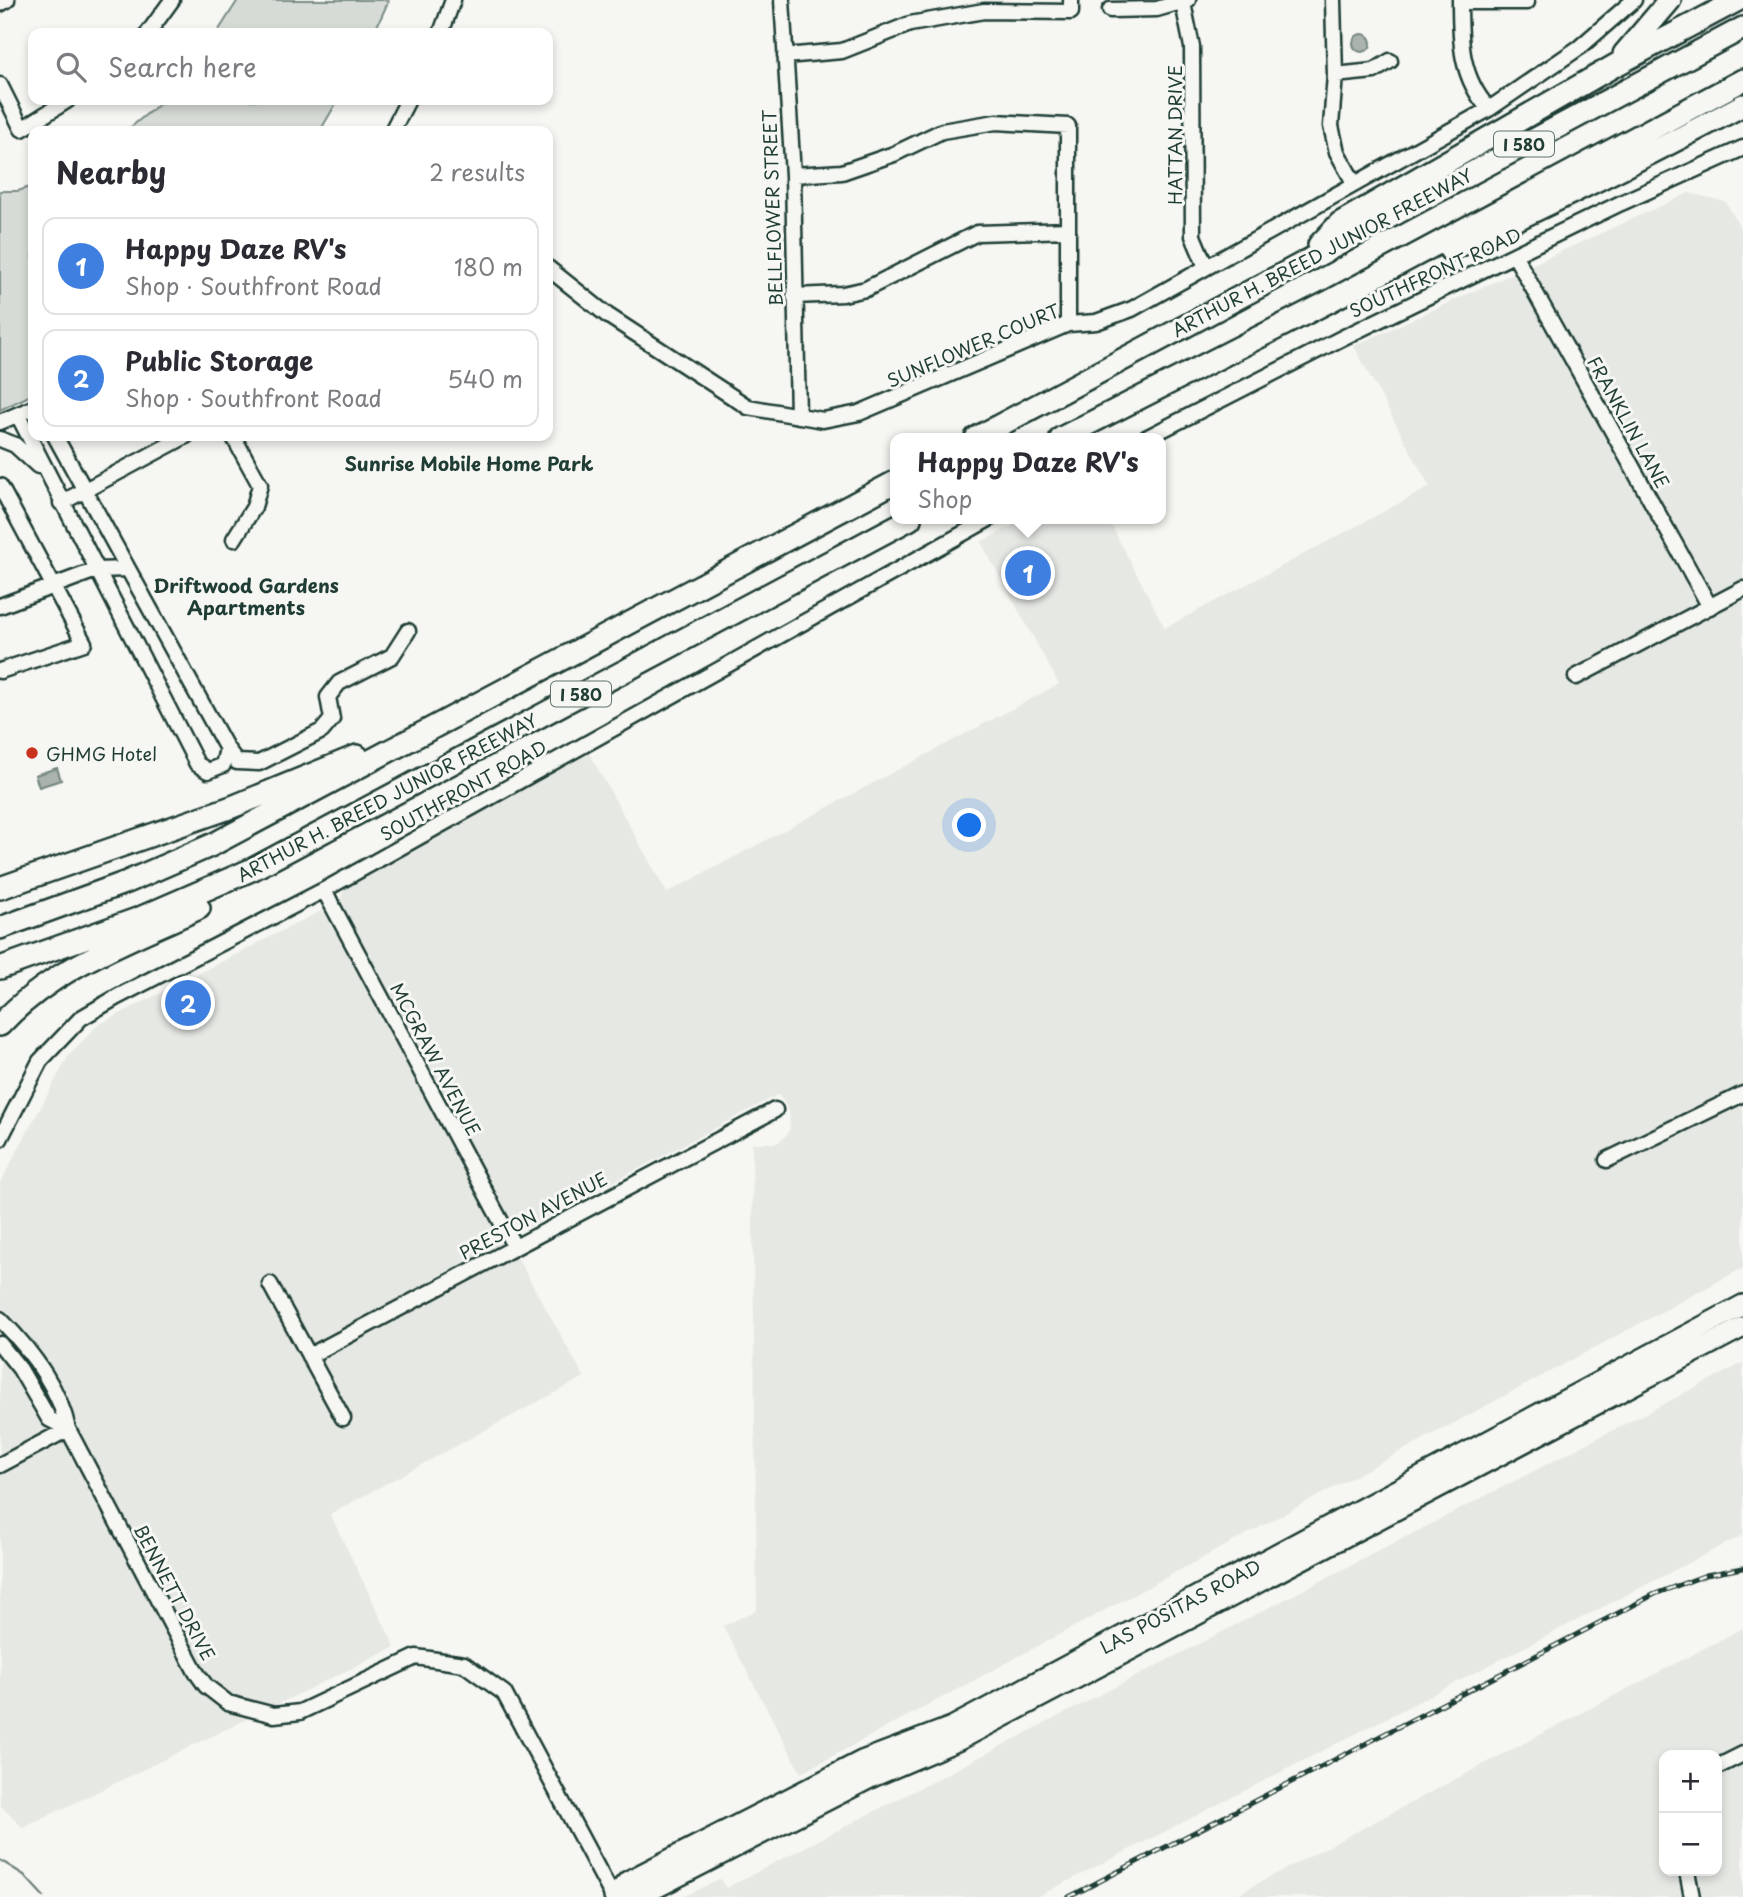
<!DOCTYPE html>
<meta charset="utf-8">
<style>
:root{--surface:#fff;--page:#f7f7f7;--text:#2b2b33;--muted:#7c7c81;--line:#e1e1e2;--accent:#111827}
body{margin:0;font-family:"Playpen Sans",sans-serif;background:var(--page);color:var(--text)}
.controls{position:absolute;right:21px;bottom:21px;display:grid;overflow:hidden;border-radius:14px;box-shadow:0 4px 10px #0003}
.controls button{width:63px;height:63px;display:grid;place-items:center;padding:0;border:0;border-bottom:2px solid var(--line);background:var(--surface);color:var(--text);font:35px sans-serif}
.you{position:absolute;left:970px;top:826px;width:24px;height:24px;margin:-18px;border:5px solid #fff;border-radius:50%;background:#1a73e8;box-shadow:0 0 0 10px #1a73e833}
.badge{display:grid;place-items:center;width:46px;height:46px;border-radius:50%;background:var(--accent);color:#fff;font-size:23px;font-weight:700}
.pin{position:absolute;translate:-50% -50%;border:4px solid #fff;box-shadow:0 2px 7px #0006}
.popup{position:absolute;left:890px;top:433px;width:276px;height:91px;box-sizing:border-box;display:grid;place-content:center;border-radius:14px;background:var(--surface);filter:drop-shadow(0 2px 5px #0005);font-size:23px;white-space:nowrap;color:var(--muted)}
.popup b{font-size:26px;color:var(--text)}
.popup::after{content:'';position:absolute;left:50%;top:100%;margin-left:-14px;border:14px solid transparent;border-top-color:var(--surface)}
.list{margin:0;padding:0;list-style:none}
h2{display:flex;justify-content:space-between;align-items:center;height:91px;margin:0;padding:0 28px;font-size:30px}
h2 small{font-size:23px;font-weight:400;color:var(--muted)}
.list li{display:grid;grid-template-columns:46px 1fr auto;gap:21px;align-items:center;box-sizing:border-box;height:98px;margin:0 14px 14px;padding:0 14px;border:2px solid var(--line);border-radius:14px}
.list b{display:block;font-size:26px;white-space:nowrap}
.list p{margin:0;font-size:23px;white-space:nowrap;color:var(--muted)}
.list em{font-size:23px;font-style:normal;color:var(--muted)}
.icon{flex:none;width:38px;height:38px;fill:none;stroke:currentColor;stroke-width:2;stroke-linecap:round;stroke-linejoin:round}
.map{position:relative;flex:none;width:1743px;height:1897px;overflow:hidden}
.search{position:absolute;background:var(--surface);box-shadow:0 4px 10px #0003;left:28px;top:28px;width:525px;height:77px;display:flex;align-items:center;gap:18px;box-sizing:border-box;padding:0 24px;border-radius:14px;color:var(--muted);font-size:26px}
.panel{position:absolute;background:var(--surface);box-shadow:0 4px 10px #0003;left:28px;top:126px;width:525px;height:315px;border-radius:14px}
.map>svg:first-child{display:block}
.built{fill:#e6e8e4;fill-rule:evenodd}
.green{fill:#d6dbd6;stroke:#7a8c85;stroke-width:2}
.water{fill:#aab3ae;stroke:#72847d;stroke-width:2}
.lines{fill:none;stroke-linecap:round;stroke-linejoin:round}
.stream{stroke:#72847d;stroke-width:2.5}
.minor-casing{stroke:#1f3d34;stroke-width:19}
.major-casing{stroke:#1f3d34;stroke-width:24}
.highway-casing{stroke:#1f3d34;stroke-width:26}
.minor{stroke:#f6f6f2;stroke-width:14}
.major{stroke:#f6f6f2;stroke-width:19}
.highway{stroke:#f6f6f2;stroke-width:21}
.rail-casing{stroke:#1f3d34;stroke-width:5}
.rail{stroke:#f6f6f2;stroke-width:2.5;stroke-dasharray:8;stroke-linecap:butt}
.poi-dot{fill:#c8321e;stroke:#f6f6f2;stroke-width:2.5}
.labels{text-anchor:middle;dominant-baseline:central;stroke-width:6;stroke-linejoin:round;paint-order:stroke}
.shield{fill:#f6f6f2;stroke:#60746d;stroke-width:2}
.shield-label{font-size:16px;font-weight:bold;fill:#1f3d34}
.street-label{font-size:18px;fill:#1f3d34;stroke:#f6f6f2}
.poi-label{font-size:18px;fill:#1f3d34;stroke:#f6f6f2;text-anchor:start}
.neighbourhood-label{font-size:19px;font-weight:bold;fill:#1f3d34;stroke:#f6f6f2}
</style>
<div class="map">
<svg width="1743" height="1897" viewBox="0 0 1743 1897">
<rect width="100%" height="100%" fill="#f6f6f2"/>
<filter id="ink" filterUnits="userSpaceOnUse"><feTurbulence type="fractalNoise" baseFrequency=".0143" numOctaves="2"/><feDisplacementMap in="SourceGraphic" scale="14" xChannelSelector="R" yChannelSelector="G"/><feConvolveMatrix kernelMatrix="1 2 1 2 8 2 1 2 1" color-interpolation-filters="sRGB"/></filter>
<g filter="url(#ink)">
<path class="built" d="M 1689,193 L 1726,202 L 1743,233 L 1743,1084 L 1738,1090 L 1743,1112 L 1743,1268 L 801,1773 L 723,1626 L 757,1610 L 752,1143 L 777,1143 L 785,1137 L 790,1129 L 789,1111 L 779,1094 L 528,1227 L 519,1227 L 509,1218 L 339,903 L 345,888 L 589,753 L 667,893 L 1059,684 L 981,542 L 1025,519 L 1108,519 L 1165,628 L 1430,487 L 1354,346 Z
M 323,910 L 584,1377 L 330,1514 L 395,1647 L 23,1828 L 0,1805 L 0,1183 L 69,1055 L 98,1025 Z
M 1743,1363 L 1743,1535 L 1037,1897 L 683,1897 L 720,1879 L 726,1888 Z
M 1743,1628 L 1743,1897 L 1232,1897 ZM 1664,1755 L 1717,1755 L 1717,1871 L 1664,1871 Z"/>
<path class="green" d="M 238,0 L 389,0 L 374,33 L 217,33 Z
M 164,100 L 338,100 L 320,131 L 126,131 Z
M 33,186 L 33,394 L 0,410 L 0,191 L 18,191 Z"/>
<path class="water" d="M1353 43a9 9 0 1 1 18 0a9 9 0 1 1-18 0Z
M 57,768 L 61,780 L 39,787 L 35,775 Z"/>
<g class="lines">
<path class="stream" d="M 0,1860 L 24,1875 L 44,1897"/>
<g class="minor-casing">
<path id="minor" d="M 782,0 L 793,175 L 798,416
M 1333,0 L 1335,75 L 1331,126 L 1337,152 L 1354,183
M 1460,0 C 1460,41 1460,77 1489,109
M 1460,2 L 1527,2
M 1183,3 L 1192,47 L 1193,236 L 1206,267
M 0,4 L 7,0
M 1110,10 L 1157,9 L 1188,0
M 148,33 L 172,0
M 441,33 L 453,0
M 785,56 L 842,51 L 910,24 L 984,11 L 1071,12 L 1071,0
M 1335,75 L 1374,71 L 1390,61
M 0,85 L 22,129 L 68,100
M 392,131 L 408,100
M 793,175 L 842,172 L 894,154 L 942,131 L 996,122 L 1068,126 L 1068,324
M 1515,256 L 1710,607
M 548,268 L 607,315 L 748,407 L 823,420 L 859,413 L 1068,324 L 1096,322 L 1132,309 L 1489,109 L 1580,47 L 1634,0
M 794,296 L 843,294 L 866,289 L 977,233 L 1068,230
M 18,415 L 197,764 L 208,771 L 223,765 L 227,749 L 55,436
M 0,422 L 33,408
M 233,436 L 260,485 L 254,507 L 234,539
M 1146,438 L 1342,338 L 1621,203 L 1743,148
M 0,439 L 15,445 L 38,466
M 0,486 L 84,643 L 0,671
M 61,503 L 186,436
M 0,606 L 96,570 L 128,569
M 1576,677 L 1743,589
M 227,749 L 237,762 L 259,763 L 322,731 L 332,719 L 328,697 L 339,683 L 392,656 L 408,631
M 324,890 L 514,1246
M 0,1139 L 40,1061 L 81,1018 L 117,997 L 324,890 L 989,519
M 1607,1160 L 1743,1094
M 270,1284 L 343,1418
M 0,1319 C 30,1349 59,1387 68,1429 L 196,1672 L 206,1686 L 228,1703 L 274,1715 L 300,1712 L 416,1657 L 464,1664 L 504,1693 L 613,1897
M 0,1344 L 20,1369 L 49,1419 L 68,1429
M 309,1356 L 775,1110
M 0,1465 L 68,1429
M 1717,1767 L 1743,1754
M 1687,1871 L 1692,1897"/>
</g>
<g class="major-casing">
<path id="major" d="M 614,1897 L 628,1881 L 862,1761 L 952,1727 L 1743,1305
M 621,1897 L 644,1894 L 872,1777 L 959,1740 L 1743,1327"/>
</g>
<g class="highway-casing">
<path id="highway" d="M 1624,54 L 1670,0
M 1319,245 L 1340,223 L 1614,66 L 1738,0
M 1450,250 C 1550,205 1647,156 1743,105
M 976,438 L 1743,28
M 1061,438 L 1330,301 L 1743,80
M 0,888 L 232,807 L 357,756
M 0,928 L 127,882 L 212,845 L 895,482
M 0,968 L 140,918 L 253,869 L 910,519
M 0,1025 C 53,967 129,941 199,908"/>
</g>
<use href="#minor" class="minor"/>
<use href="#major" class="major"/>
<use href="#highway" class="highway"/>
<g class="rail-casing">
<path id="rail" d="M 1069,1897 L 1655,1594 L 1706,1575 L 1743,1568"/>
</g>
<use href="#rail" class="rail"/>
</g>
</g>
<circle class="poi-dot" cx="32" cy="753" r="7"/>
<g class="labels">
<g class="shield">
<rect x="1494" y="131.5" width="60" height="25" rx="5"/>
<rect x="551" y="681.5" width="60" height="25" rx="5"/>
</g>
<g class="shield-label">
<text x="1524" y="144">I 580</text>
<text x="581" y="694">I 580</text>
</g>
<g class="street-label">
<text transform="translate(1174 135) rotate(-90)">HATTAN DRIVE</text>
<text transform="translate(772 208) rotate(-92)">BELLFLOWER STREET</text>
<text transform="translate(1322 252) rotate(-28)">ARTHUR H. BREED JUNIOR FREEWAY</text>
<text transform="translate(1435 272) rotate(-25)">SOUTHFRONT ROAD</text>
<text transform="translate(973 345) rotate(-23)">SUNFLOWER COURT</text>
<text transform="translate(1629 422) rotate(61)">FRANKLIN LANE</text>
<text transform="translate(463 790) rotate(-29)">SOUTHFRONT ROAD</text>
<text transform="translate(387 797) rotate(-28)">ARTHUR H. BREED JUNIOR FREEWAY</text>
<text transform="translate(436 1059) rotate(62)">MCGRAW AVENUE</text>
<text transform="translate(533 1215) rotate(-28)">PRESTON AVENUE</text>
<text transform="translate(175 1592) rotate(62)">BENNETT DRIVE</text>
<text transform="translate(1180 1606) rotate(-28)">LAS POSITAS ROAD</text>
</g>
<g class="poi-label">
<text x="46" y="753">GHMG Hotel</text>
</g>
<g class="neighbourhood-label">
<text x="469" y="463">Sunrise Mobile Home Park</text>
<text x="246" y="585">Driftwood Gardens<tspan x="246" dy="22">Apartments</tspan></text>
</g>
</g>
</svg>
<div class="controls">
<button>+</button>
<button>−</button>
</div>
<div class="you"></div>
<div class="pin badge" style="left:1028px;top:573px;background:#3f7fe0">1</div>
<div class="popup"><b>Happy Daze RV's</b>Shop</div>
<div class="pin badge" style="left:188px;top:1003px;background:#3f7fe0">2</div>
<div class="search"><svg class="icon" aria-label="search" viewBox="0 0 24 24"><circle cx="10" cy="10" r="6"/><path d="M15 15l6 6"/></svg>Search here</div>
<section class="panel">
<h2>Nearby<small>2 results</small></h2>
<ul class="list">
<li><span class="badge" style="background:#3f7fe0">1</span><div><b>Happy Daze RV's</b><p>Shop · Southfront Road</p></div><em>180 m</em></li>
<li><span class="badge" style="background:#3f7fe0">2</span><div><b>Public Storage</b><p>Shop · Southfront Road</p></div><em>540 m</em></li>
</ul>
</section>
</div>
